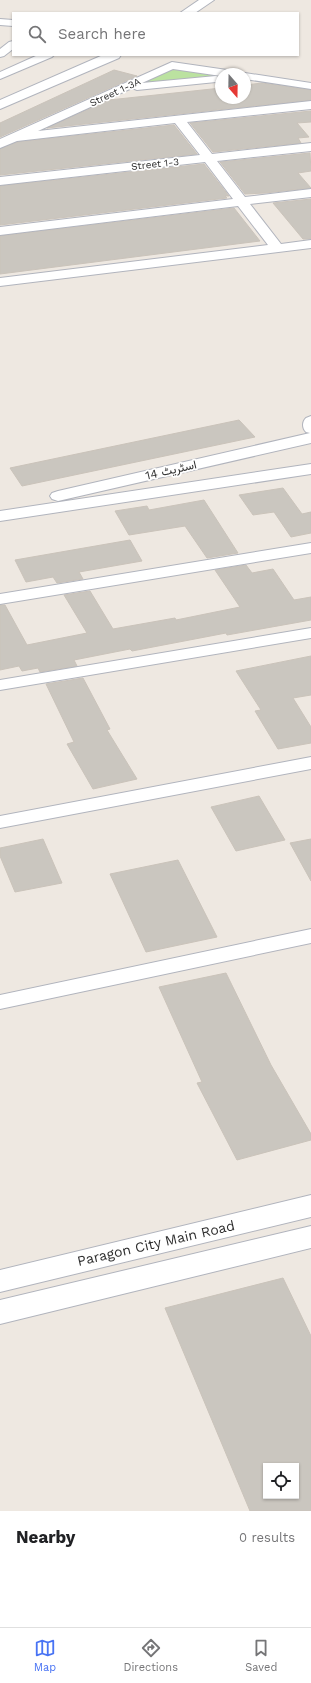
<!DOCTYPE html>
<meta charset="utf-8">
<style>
:root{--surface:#fff;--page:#f6f6f6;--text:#202124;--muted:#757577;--line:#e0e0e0;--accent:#4873f4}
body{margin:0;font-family:"Work Sans",Vazirmatn,sans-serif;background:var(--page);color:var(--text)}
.controls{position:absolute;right:12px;bottom:12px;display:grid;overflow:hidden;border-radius:0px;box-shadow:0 1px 3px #0004}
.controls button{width:36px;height:36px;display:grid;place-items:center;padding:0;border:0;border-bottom:1px solid var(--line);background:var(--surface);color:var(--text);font:20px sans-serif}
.compass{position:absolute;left:215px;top:68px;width:36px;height:36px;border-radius:50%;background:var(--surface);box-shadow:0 1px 3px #0004;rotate:160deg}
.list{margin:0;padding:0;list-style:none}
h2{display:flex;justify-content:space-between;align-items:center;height:52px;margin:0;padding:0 16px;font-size:17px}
h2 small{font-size:13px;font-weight:400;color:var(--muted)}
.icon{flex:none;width:22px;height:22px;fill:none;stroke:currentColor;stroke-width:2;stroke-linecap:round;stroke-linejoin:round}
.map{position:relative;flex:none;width:311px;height:1511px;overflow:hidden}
.search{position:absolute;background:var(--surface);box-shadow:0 1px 3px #0004;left:12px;right:12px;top:12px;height:44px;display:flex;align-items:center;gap:10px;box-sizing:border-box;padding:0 14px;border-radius:0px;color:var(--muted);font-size:15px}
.sheet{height:116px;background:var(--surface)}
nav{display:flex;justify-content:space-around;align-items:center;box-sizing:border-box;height:56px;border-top:1px solid var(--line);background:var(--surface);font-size:11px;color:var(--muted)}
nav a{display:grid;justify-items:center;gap:2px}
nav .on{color:var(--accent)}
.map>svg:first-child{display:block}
.green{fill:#bbe2a0}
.building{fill:#cac6bf;stroke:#cac3ba;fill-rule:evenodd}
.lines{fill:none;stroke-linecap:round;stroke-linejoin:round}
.street-casing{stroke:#b1b4bd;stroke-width:2}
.secondary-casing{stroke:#b1b4bd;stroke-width:2}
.street{fill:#fff;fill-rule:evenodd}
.secondary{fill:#fff;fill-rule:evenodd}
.labels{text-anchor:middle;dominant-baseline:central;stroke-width:3.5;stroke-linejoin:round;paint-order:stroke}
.far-street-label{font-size:10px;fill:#2e2e2e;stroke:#fff}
.street-label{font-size:12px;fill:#2e2e2e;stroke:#fff}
.near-street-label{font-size:14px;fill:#2e2e2e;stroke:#fff}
</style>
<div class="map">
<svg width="311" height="1511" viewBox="0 0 311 1511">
<rect width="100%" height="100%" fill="#eee8e1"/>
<path class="green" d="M 170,69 L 175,69 L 219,75 L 142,83 Z"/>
<path class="building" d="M 114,70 L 137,76 L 0,137 L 0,123 Z
M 262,83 L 311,90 L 311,100 L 47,128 L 109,100 L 221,88 L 221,98 L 245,98 L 245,85 Z
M 311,111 L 311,122 L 297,123 L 309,137 L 298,138 L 301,143 L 213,152 L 190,123 Z
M 174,125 L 197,154 L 0,175 L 0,149 L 17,142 Z
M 310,153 L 311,171 L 298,173 L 311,188 L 265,193 L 245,194 L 220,162 Z
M 204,164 L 229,196 L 225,196 L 227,198 L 0,225 L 0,186 Z
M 311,199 L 311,239 L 303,239 L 273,203 Z
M 234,208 L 260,241 L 0,274 L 0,236 Z
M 239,420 L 255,437 L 22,486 L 10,468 Z
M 283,488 L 302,514 L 311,512 L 311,533 L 291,537 L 274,512 L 253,515 L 239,495 Z
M 204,500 L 238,553 L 207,558 L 185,526 L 129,535 L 115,511 L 147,506 L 149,510 Z
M 130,540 L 142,561 L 79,572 L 83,579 L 57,583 L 53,577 L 26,582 L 15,560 Z
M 246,565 L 252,573 L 273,569 L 294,600 L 311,597 L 311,620 L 227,635 L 226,633 L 132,651 L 130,649 L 74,660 L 77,666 L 40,672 L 38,668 L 22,671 L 19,666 L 0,670 L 0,605 L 5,605 L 27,645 L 87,633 L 64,595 L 90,591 L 113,629 L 175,618 L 176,620 L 240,607 L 215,570 Z
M 311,656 L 311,695 L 293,698 L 311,727 L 311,743 L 278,749 L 255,711 L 261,710 L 236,671 Z
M 83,678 L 110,729 L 107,730 L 137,779 L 93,789 L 67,744 L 74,742 L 46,684 Z
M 259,796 L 285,840 L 236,851 L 211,807 Z
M 43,839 L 62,883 L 15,892 L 0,856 L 0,848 Z
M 311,839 L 311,881 L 290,843 Z
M 178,860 L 217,937 L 146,952 L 110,874 Z
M 226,973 L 271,1065 L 311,1134 L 311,1140 L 237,1160 L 197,1083 L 202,1082 L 159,987 Z
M 283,1278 L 311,1336 L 311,1511 L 250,1511 L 165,1308 ZM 266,1466 L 296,1466 L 296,1496 L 266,1496 Z"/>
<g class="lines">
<g class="street-casing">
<path id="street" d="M 0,19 L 13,20 L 13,26 L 0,25 Z
M 13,41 L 13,49 L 4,56 L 0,57 L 0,49 L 9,42 Z
M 38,55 L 54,55 L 52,57 L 0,79 L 0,72 Z
M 172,62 L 234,71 L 238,72 L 240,74 L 221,74 L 221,76 L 173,69 L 142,83 L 216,76 L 220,77 L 221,80 L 216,82 L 137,90 L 132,88 L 38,131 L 311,101 L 311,109 L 187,122 L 212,154 L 311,143 L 311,151 L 217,161 L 245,197 L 311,189 L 311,197 L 250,204 L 281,244 L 311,240 L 311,248 L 0,286 L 0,278 L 268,245 L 238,206 L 0,235 L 0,227 L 233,199 L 205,162 L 0,185 L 0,177 L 200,155 L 175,123 L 17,141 L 0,148 L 0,139 Z
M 245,73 L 311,83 L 311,89 L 245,79 L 245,74 L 241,74 Z
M 311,416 L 311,443 L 58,501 L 52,499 L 50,496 L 52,493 L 58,491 L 310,433 L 306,432 C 302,428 302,422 306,418 Z
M 311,464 L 311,474 L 0,521 L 0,511 Z
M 311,543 L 311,553 L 0,604 L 0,594 Z
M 311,628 L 311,638 L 0,690 L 0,680 Z
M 311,757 L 311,769 L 0,828 L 0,816 Z
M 311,929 L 311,943 L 0,1009 L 0,995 Z"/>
</g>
<g class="secondary-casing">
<path id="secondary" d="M 199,0 L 214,0 L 195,13 L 180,13 Z
M 103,55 L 121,55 L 119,58 L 0,109 L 0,100 Z
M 311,1195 L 311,1217 L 0,1292 L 0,1270 Z
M 311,1226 L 311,1248 L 0,1324 L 0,1300 Z"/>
</g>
<use href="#street" class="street"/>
<use href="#secondary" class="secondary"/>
</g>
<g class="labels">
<g class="far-street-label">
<text transform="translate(115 92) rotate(-25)">Street 1-3A</text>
<text transform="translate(155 164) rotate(-6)">Street 1-3</text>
</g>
<g class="street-label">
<text transform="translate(171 470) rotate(-13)">اسٹریٹ 14</text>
</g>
<g class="near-street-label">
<text transform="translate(156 1243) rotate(-13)">Paragon City Main Road</text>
</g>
</g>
</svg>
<div class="controls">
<button><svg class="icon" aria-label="locate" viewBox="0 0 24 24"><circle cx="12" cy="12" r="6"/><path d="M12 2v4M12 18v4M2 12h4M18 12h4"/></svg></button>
</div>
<svg class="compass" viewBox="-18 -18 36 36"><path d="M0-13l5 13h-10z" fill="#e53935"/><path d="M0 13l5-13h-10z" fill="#757577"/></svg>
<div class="search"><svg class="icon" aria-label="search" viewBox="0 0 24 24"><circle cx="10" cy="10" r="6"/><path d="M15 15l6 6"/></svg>Search here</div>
</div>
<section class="sheet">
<h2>Nearby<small>0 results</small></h2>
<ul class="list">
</ul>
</section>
<nav>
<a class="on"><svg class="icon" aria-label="map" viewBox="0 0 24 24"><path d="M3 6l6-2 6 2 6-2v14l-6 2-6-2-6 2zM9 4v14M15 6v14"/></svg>Map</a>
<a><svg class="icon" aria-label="directions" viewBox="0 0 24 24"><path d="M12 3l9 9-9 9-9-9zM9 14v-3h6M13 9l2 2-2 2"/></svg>Directions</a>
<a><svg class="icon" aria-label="saved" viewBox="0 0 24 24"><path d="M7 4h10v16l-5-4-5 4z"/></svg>Saved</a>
</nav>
